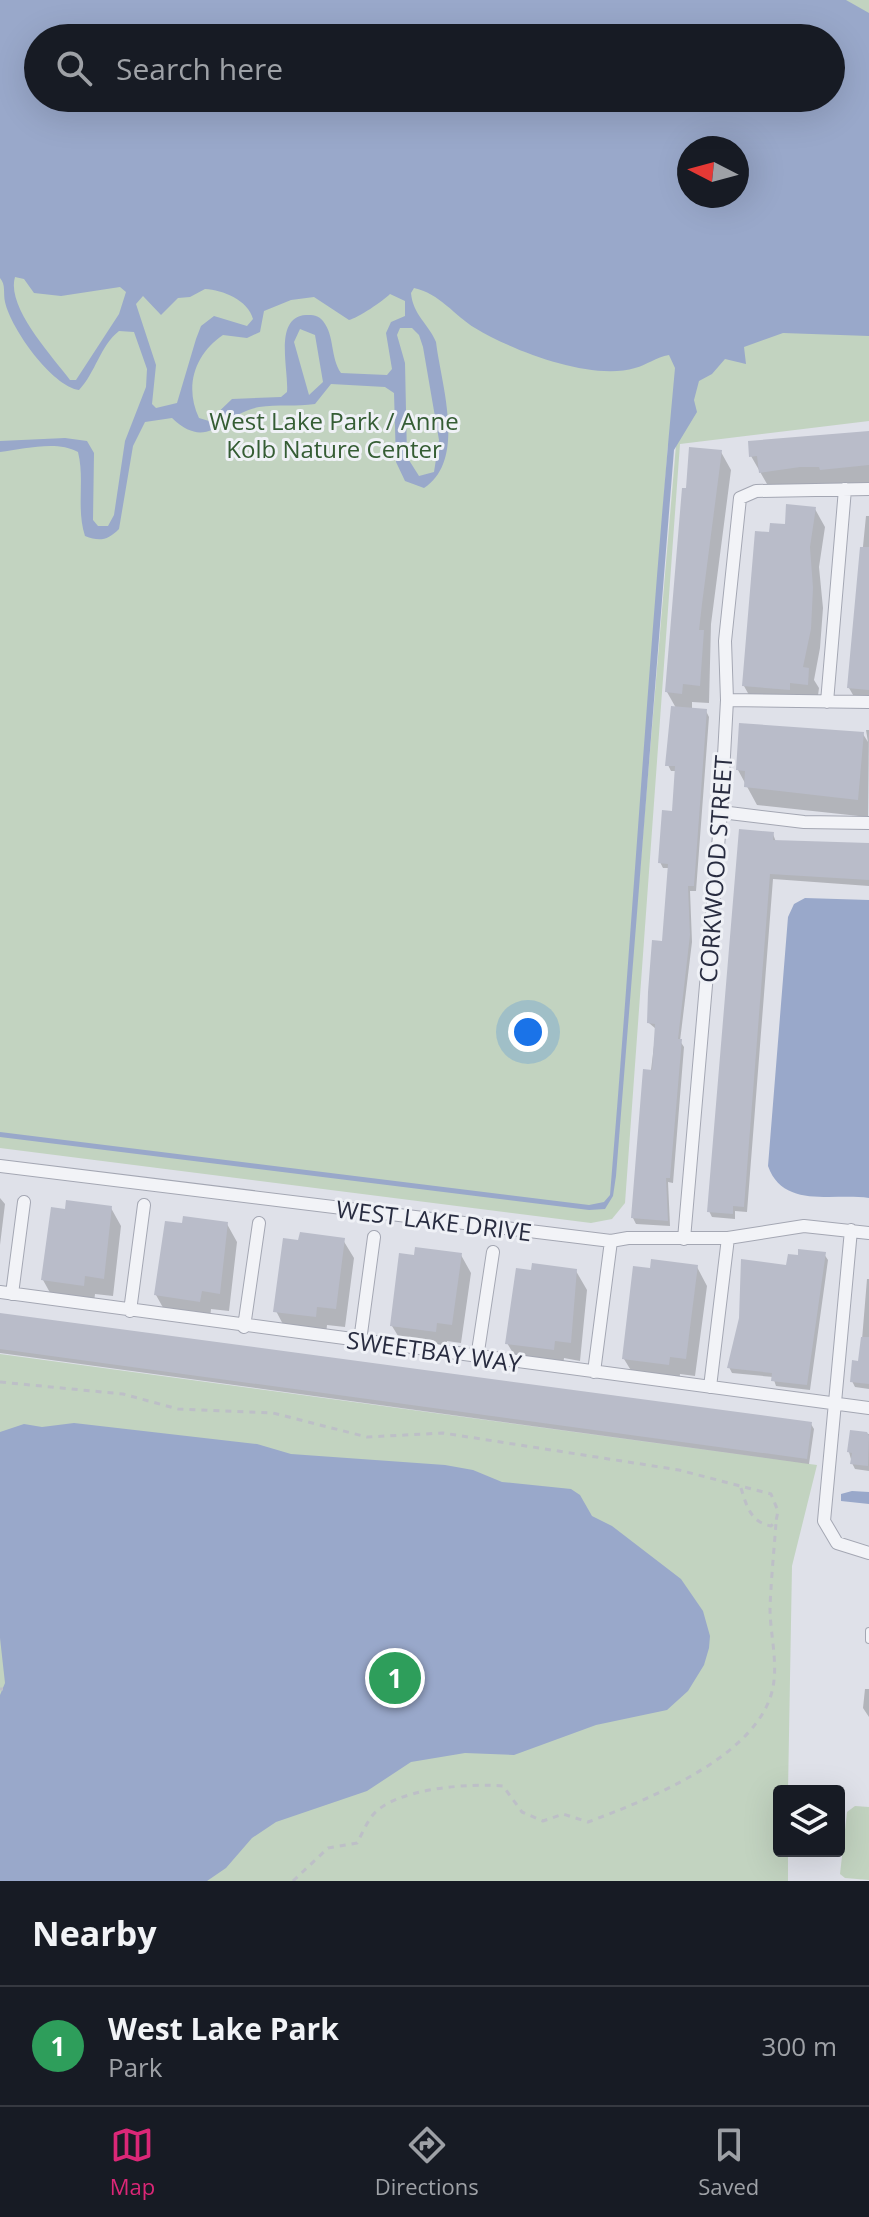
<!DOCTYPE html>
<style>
:root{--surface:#171b24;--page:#242831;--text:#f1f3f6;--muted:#9ea1a6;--line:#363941;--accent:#db2777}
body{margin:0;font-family:"Open Sans",sans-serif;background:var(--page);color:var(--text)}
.controls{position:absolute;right:24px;bottom:24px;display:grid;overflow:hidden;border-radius:8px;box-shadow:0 8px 32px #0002}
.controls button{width:72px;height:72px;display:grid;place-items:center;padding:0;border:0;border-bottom:2px solid var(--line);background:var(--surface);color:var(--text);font:40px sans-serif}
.compass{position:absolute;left:677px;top:136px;width:72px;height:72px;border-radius:50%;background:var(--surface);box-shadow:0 8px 32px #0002;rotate:276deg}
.you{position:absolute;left:528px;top:1032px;width:28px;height:28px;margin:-20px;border:6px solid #fff;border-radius:50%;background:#1a73e8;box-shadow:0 0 0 12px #1a73e833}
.badge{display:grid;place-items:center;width:52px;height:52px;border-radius:50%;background:var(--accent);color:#fff;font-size:26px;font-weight:700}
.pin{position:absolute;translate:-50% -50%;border:4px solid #fff;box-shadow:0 2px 8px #0006}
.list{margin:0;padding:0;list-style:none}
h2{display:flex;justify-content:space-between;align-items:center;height:104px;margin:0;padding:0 32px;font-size:34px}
h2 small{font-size:26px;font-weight:400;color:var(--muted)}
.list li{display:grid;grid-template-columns:52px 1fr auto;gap:24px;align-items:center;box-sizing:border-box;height:120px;padding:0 32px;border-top:2px solid var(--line)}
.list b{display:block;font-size:30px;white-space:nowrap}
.list p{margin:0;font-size:26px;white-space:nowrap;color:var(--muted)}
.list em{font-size:26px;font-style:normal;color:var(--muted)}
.icon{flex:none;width:44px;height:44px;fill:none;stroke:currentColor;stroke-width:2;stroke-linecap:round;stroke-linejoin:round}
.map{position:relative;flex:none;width:869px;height:1881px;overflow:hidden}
.search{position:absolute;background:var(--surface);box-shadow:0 8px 32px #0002;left:24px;right:24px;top:24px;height:88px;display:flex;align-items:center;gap:20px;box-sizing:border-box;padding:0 28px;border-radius:44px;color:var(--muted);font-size:30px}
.sheet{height:224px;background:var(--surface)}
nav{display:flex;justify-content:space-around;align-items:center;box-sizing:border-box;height:112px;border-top:2px solid var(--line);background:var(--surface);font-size:22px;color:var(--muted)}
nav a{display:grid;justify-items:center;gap:4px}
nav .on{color:var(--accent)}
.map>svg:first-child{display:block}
.green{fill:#c2d3c0;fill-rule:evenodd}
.water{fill:#99a8ca;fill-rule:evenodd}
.shadow{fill:#0003}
.building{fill:#b9bcc9}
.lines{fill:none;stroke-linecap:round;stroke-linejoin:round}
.lane-casing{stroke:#a4a7b3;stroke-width:8}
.street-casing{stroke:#a4a7b3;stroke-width:14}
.path{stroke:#bdbfc7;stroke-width:3;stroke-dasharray:6 6;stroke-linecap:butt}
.lane{stroke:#f2f3f7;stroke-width:6}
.street{stroke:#f2f3f7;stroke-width:12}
.labels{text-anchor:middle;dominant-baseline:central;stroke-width:6;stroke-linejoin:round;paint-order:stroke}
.park-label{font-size:24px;fill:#355d34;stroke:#eff1f6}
.street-label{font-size:24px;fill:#282c40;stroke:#eff1f6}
</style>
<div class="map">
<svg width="869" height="1881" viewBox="0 0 869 1881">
<rect width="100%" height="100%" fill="#dfe1e9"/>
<path class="green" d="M 0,0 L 869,0 L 869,421 L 680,444 L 625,1203 L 612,1219 L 591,1223 L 0,1148 ZM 38,38 L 831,38 L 831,98 L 38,98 ZM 689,148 L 737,148 L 737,196 L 689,196 ZM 668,445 L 676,445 L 612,1198 L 611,1197 Z
M 0,1354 L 817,1465 L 792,1566 L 788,1791 L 779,1791 L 779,1851 L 788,1851 L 788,1881 L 0,1881 Z
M 855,1806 L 869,1807 L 869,1880 L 845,1878 L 840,1874 L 847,1812 Z"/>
<path class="water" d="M 0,0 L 846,0 L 869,13 L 869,336 L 783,333 L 744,347 L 746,364 L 725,359 L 712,374 L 699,381 L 694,400 L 697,412 L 674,450 L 616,1176 L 613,1196 L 605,1209 L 589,1210 L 0,1137 L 0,1132 L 589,1205 L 604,1202 L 610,1195 C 633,919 649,643 675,368 L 669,355 C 656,357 647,365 635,368 C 591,381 513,351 475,328 C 455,316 439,293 414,288 L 411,293 C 413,315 428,323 436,342 C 441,384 467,460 424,488 L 405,481 L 396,462 L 394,393 L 385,387 L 331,384 L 315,404 C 297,407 277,404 259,407 C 221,414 209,453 172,418 L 145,422 L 133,446 L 119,529 C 108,540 100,542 85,536 C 76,508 85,480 78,452 C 57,440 24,449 0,452 L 0,441 L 65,438 L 87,441 L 94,453 L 93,520 L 98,526 L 108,526 L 114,515 L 125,441 L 146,387 L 147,369 L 134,332 L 119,331 C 100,346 96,372 79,390 C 52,386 11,329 5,302 C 3,292 6,285 0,278 ZM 831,38 L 831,98 L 38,98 L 38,38 ZM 737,148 L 737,196 L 689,196 L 689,148 ZM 15,277 L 24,279 L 34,293 L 61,296 L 120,287 L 126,292 L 119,314 L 76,380 L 70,380 C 52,356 6,307 15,277 ZM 205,289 C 223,290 248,300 253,319 L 247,326 L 214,316 L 201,326 L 196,339 L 177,403 L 156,408 L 152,404 L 156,365 L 136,304 L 143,296 L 161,315 L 178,298 L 190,297 ZM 390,294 L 405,301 L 405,316 L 391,322 L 386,333 L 392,369 L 387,375 L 341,373 C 330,357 335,336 323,321 C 318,315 313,315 306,315 C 273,317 289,370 287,392 L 281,397 L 232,399 L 209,421 L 199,418 C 184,386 195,354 223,335 L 247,338 L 260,332 L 264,311 L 291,300 L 314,297 L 349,320 C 358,318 383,301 390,294 ZM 412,328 L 419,335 L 423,347 L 439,440 L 434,472 L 419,476 L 407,457 L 405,363 L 397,335 L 400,328 ZM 300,329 L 315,335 L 323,382 L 309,395 L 294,342 Z
M 805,898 L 869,900 L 869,1198 C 832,1193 783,1209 768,1166 L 788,917 L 794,904 Z
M 74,1423 L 257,1444 L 291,1454 L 445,1465 L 473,1470 L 502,1482 L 571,1489 L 580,1495 L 592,1516 L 612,1526 L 681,1579 L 703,1611 L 710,1636 L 709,1648 L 704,1665 L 688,1691 L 667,1710 L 596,1725 L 514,1755 L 465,1753 L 411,1762 L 367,1791 L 276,1822 L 252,1838 L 226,1868 L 207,1881 L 0,1881 L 0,1695 L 5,1683 L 0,1638 L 0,1432 L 24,1424 L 42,1427 Z
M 852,1491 L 869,1492 L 869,1504 L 841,1501 L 841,1494 Z"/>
<path class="shadow" d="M 869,433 L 869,486 L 771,491 L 751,456 Z
M 721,452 L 731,470 L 711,624 L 709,703 L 692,702 L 692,710 L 706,711 L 709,717 L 696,891 L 690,891 L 692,942 L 680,1041 L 684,1047 L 673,1183 L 668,1182 L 670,1226 L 636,1224 L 633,1218 L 656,1029 L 649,1023 L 663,943 L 669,868 L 663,868 L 660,862 L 674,813 L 676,771 L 671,771 L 668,765 L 676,708 L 667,692 L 688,490 Z
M 815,509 L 825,527 L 819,567 L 823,608 L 820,648 L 814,680 L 819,688 L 817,703 L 800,701 L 800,708 L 754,704 L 744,686 L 771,534 Z
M 866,516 L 869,516 L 869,701 L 856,700 L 849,688 Z
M 866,730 L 869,730 L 868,817 L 757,805 L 738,770 L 863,734 L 868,742 Z
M 773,834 L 776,842 L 869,845 L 869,886 L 773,879 L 747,1212 L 735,1211 L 735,1219 L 712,1217 L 709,1211 Z
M 0,1198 L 5,1204 L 0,1245 Z
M 111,1208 L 121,1226 L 113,1296 L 95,1294 L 94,1303 L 53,1298 L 43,1280 L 67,1211 Z
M 227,1224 L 237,1242 L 229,1311 L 211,1309 L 210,1319 L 166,1313 L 156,1295 Z
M 343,1240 L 354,1258 L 345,1327 L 327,1325 L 326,1335 L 286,1330 L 276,1311 Z
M 824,1254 L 828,1260 L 810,1390 L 776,1386 L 773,1377 L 732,1373 L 729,1367 L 788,1267 Z
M 461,1255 L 471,1273 L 461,1343 L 447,1341 L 445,1350 L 403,1344 L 392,1326 L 415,1258 Z
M 697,1267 L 707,1286 L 695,1376 L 680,1374 L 679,1383 L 635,1377 L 624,1359 L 651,1270 Z
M 576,1271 L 587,1290 L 580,1361 L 564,1358 L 563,1367 L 518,1361 L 507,1343 Z
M 867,1279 L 869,1279 L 869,1389 L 855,1387 L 852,1381 L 860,1364 Z
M 0,1316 L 811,1424 L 814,1429 L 809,1464 L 0,1353 Z
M 852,1432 L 869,1434 L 869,1471 L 855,1469 L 852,1463 L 849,1452 Z
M 865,1689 L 869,1689 L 869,1717 L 863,1708 Z"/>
<path class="building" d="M 869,431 L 869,465 L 820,470 L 819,467 L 800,467 L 759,473 L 757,456 L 749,457 L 748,441 Z
M 689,447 L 722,450 L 702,604 L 699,630 L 704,630 L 700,686 L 683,684 L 682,694 L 665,692 L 682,488 L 686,488 Z
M 786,504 L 816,507 L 810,547 L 813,588 L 811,629 L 803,667 L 809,668 L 808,685 L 790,683 L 790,690 L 742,686 L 755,531 L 769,532 L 770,523 L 785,524 Z
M 860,547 L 869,547 L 869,690 L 847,688 Z
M 671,706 L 707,709 L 694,886 L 688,886 L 690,935 L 678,1039 L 682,1039 L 670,1178 L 666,1178 L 668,1221 L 631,1218 L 643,1069 L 652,1070 L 655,1024 L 647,1023 L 648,992 L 652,940 L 662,941 L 668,864 L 658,863 L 662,810 L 672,811 L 675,766 L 665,766 Z
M 739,723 L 864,732 L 858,800 L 744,787 L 745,771 L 736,770 Z
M 739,829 L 774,832 L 773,840 L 869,843 L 869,880 L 770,874 L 744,1207 L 733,1206 L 733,1214 L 707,1212 Z
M 66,1200 L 112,1206 L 104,1279 L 85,1276 L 84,1286 L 41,1280 L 51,1207 L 65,1209 Z
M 183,1216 L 228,1222 L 220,1294 L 202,1291 L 200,1302 L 154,1295 L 165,1221 L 182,1223 Z
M 300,1232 L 345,1238 L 336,1309 L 317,1307 L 316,1317 L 273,1312 L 283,1238 L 298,1240 Z
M 415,1247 L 462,1253 L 452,1325 L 437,1323 L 436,1332 L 390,1326 L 399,1253 L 414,1255 Z
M 798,1249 L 826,1252 L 807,1385 L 771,1381 L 772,1373 L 727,1368 L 739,1318 L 741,1259 L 786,1265 L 788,1254 L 798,1255 Z
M 651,1259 L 698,1265 L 686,1359 L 670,1357 L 669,1365 L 622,1359 L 633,1266 L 650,1268 Z
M 532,1263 L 577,1269 L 571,1343 L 555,1341 L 554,1350 L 505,1344 L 516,1268 L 531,1270 Z
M 0,1313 L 812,1422 L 807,1459 L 0,1349 Z
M 861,1337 L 869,1337 L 869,1384 L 850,1382 L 852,1360 L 858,1361 Z
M 850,1430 L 867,1432 L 869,1436 L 868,1466 L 850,1464 L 852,1453 L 847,1452 Z"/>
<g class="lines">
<g class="lane-casing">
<path id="lane" d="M 869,1631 L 869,1640"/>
</g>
<g class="street-casing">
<path id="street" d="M 727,700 L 869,702
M 827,702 L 845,489
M 721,812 L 804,822 L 869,823
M 0,1166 L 611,1241 L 628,1238 L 728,1238 L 804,1226 L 869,1233
M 851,1230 L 824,1521 L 837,1543 L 869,1553
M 684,1239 L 721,812 L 727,700 L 725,641 L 740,498 L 756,491 L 869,489
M 0,1292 L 869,1408
M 12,1294 L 24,1202
M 130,1311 L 144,1205
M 244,1327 L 259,1223
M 360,1341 L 374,1237
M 477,1358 L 493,1252
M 594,1372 L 611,1241
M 710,1387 L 728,1238"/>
</g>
<path class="path" d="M 0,1382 L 123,1394 L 178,1409 L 273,1413 L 367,1437 L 443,1433 L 679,1470 L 771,1494 L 778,1511 L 776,1521 L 771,1526 C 749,1522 746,1503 740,1485
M 0,1689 L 3,1689
M 293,1881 L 328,1848 L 357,1843 C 362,1834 366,1824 372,1816 C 394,1788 470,1783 503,1786 L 522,1812 L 543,1821 L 563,1814 L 588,1822 C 647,1800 760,1756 773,1687 C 778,1662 770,1633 770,1608 C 771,1580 774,1551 776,1523"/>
<use href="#lane" class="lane"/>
<use href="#street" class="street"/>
</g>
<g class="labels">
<g class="park-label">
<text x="334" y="420">West Lake Park / Anne<tspan x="334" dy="28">Kolb Nature Center</tspan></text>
</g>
<g class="street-label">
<text transform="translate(715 869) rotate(-86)">CORKWOOD STREET</text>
<text transform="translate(434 1220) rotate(7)">WEST LAKE DRIVE</text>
<text transform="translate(434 1351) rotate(8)">SWEETBAY WAY</text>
</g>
</g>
</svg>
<div class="controls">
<button><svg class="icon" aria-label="layers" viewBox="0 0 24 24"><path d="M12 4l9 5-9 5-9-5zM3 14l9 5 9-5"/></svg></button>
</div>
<svg class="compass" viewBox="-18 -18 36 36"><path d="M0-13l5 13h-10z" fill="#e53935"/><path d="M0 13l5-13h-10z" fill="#9ea1a6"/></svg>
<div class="you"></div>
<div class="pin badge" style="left:395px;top:1678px;background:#2e9e5b">1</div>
<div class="search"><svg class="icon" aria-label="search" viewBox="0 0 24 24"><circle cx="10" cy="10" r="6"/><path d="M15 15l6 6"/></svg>Search here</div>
</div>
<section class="sheet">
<h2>Nearby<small></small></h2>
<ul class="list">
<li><span class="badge" style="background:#2e9e5b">1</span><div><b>West Lake Park</b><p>Park</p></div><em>300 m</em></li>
</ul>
</section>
<nav>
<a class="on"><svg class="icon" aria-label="map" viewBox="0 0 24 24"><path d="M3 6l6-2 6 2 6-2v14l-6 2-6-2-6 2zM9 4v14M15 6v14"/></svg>Map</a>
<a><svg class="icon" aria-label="directions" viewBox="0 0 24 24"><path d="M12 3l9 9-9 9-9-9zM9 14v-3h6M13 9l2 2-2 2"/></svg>Directions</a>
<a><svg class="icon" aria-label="saved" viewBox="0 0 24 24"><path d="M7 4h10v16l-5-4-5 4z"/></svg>Saved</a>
</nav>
